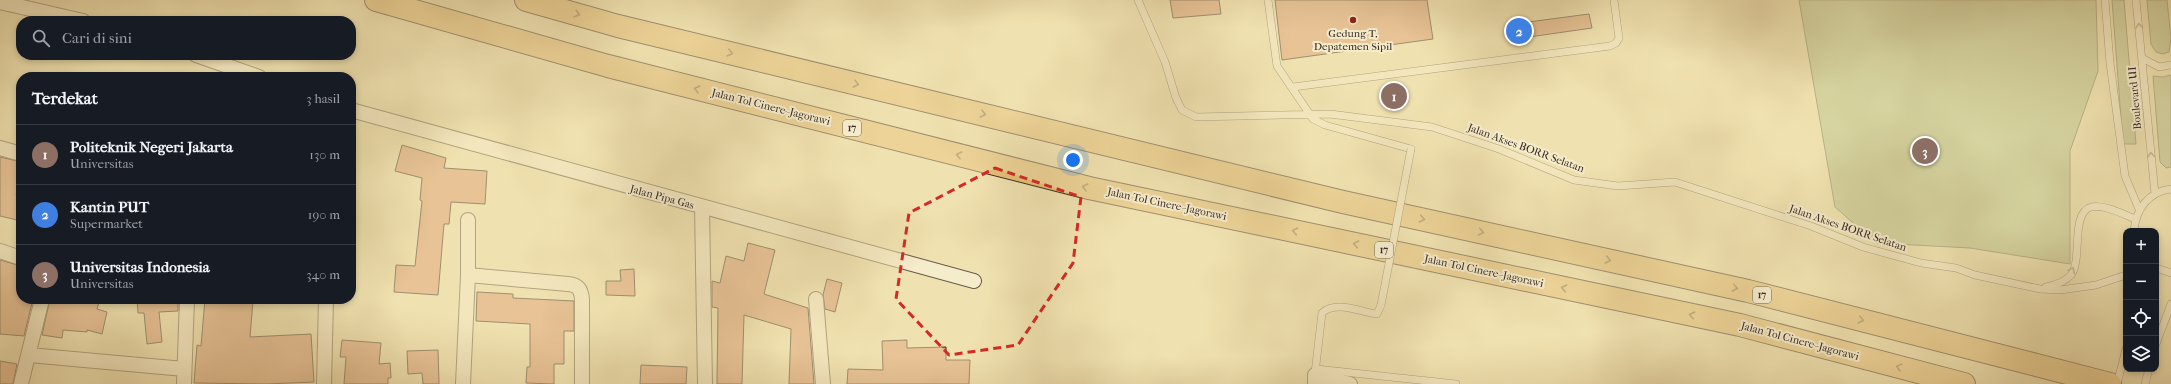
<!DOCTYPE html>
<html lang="id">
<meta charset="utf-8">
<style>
:root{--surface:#171b24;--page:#242831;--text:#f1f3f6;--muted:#9ea1a6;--line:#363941;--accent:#0b8043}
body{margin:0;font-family:"IM FELL French Canon",serif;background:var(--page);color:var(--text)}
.controls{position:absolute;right:12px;bottom:12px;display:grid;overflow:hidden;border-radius:8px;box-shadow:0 2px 6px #0003}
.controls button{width:36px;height:36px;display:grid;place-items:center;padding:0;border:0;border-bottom:1px solid var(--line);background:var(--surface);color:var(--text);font:20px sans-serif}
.you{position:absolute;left:1073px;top:160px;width:14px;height:14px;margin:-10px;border:3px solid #fff;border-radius:50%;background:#1a73e8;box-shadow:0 0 0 6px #1a73e833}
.badge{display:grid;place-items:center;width:26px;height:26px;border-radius:50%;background:var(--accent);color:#fff;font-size:13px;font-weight:700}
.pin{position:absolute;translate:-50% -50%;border:2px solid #fff;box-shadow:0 1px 4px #0006}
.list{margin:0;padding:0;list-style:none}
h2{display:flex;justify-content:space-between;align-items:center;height:52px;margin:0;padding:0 16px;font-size:17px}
h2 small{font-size:13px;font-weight:400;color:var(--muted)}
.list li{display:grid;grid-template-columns:26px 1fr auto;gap:12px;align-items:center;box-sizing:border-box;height:60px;padding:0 16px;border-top:1px solid var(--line)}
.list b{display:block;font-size:15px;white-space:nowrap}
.list p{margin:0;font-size:13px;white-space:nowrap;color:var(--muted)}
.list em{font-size:13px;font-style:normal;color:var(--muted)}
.icon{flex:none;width:22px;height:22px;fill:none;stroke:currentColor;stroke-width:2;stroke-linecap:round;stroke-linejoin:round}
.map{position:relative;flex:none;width:2171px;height:384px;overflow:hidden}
.search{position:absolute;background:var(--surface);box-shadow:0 2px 6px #0003;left:16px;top:16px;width:340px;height:44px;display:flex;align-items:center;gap:10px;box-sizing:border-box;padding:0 14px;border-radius:16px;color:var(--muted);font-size:15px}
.panel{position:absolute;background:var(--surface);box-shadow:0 2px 6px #0003;left:16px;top:72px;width:340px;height:232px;border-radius:16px}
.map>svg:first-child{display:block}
.green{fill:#b6c48d;stroke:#787858}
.building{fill:#dc9d75;stroke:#3b2c24}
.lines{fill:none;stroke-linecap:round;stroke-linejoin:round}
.lane-casing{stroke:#685a47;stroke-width:8}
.street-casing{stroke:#685a47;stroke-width:16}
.highway-casing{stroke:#3b2c24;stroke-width:24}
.lane{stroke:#f5eccc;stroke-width:7}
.street{stroke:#f5eccc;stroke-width:14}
.highway{stroke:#e8c178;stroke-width:22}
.lane-bridge-casing{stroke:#685a47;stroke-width:8;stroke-linecap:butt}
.lane-bridge{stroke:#f5eccc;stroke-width:7}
.oneway{stroke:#896f4a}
.oneway2{stroke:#988c78}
.marked{fill:none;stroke:#d62828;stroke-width:3;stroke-dasharray:8 5;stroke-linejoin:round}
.poi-dot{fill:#8f2418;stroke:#f5eccc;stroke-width:1.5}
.labels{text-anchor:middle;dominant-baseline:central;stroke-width:4;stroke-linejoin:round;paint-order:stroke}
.shield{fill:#f5eccc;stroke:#736656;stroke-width:1}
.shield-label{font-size:10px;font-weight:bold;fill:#3b2c24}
.poi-label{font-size:11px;fill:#3b2c24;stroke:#f5eccc}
.street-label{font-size:11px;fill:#3b2c24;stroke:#f5eccc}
</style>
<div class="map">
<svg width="2171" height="384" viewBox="0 0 2171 384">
<rect width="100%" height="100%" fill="#f0e2b0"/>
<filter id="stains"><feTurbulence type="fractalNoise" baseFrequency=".005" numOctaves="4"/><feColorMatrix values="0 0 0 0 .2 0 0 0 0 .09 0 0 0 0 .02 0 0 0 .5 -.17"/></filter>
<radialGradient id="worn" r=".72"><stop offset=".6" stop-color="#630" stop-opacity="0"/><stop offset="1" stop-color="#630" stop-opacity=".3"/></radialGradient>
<path class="green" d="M 1799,0 L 2096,0 L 2098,71 L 2070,151 L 2070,264 L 1970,248 L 1876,243 L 1835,207 Z
M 2112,0 L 2124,0 L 2136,144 L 2123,144 Z
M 2147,0 L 2167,0 L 2171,39 L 2169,52 L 2163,54 L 2156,52 L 2151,44 Z
M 2171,75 L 2171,167 L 2166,168 L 2160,162 L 2153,76 L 2163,77 Z"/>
<path class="building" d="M 1170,0 L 1219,0 L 1221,14 L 1173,18 Z
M 1275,0 L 1427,0 L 1433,39 L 1282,60 Z
M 1589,14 L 1592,28 L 1515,39 L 1513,24 Z
M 402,145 L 446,158 L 444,168 L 487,171 L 485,204 L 451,202 L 449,224 L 444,224 L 438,295 L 394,292 L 396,265 L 415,266 L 422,201 L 420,200 L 422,178 L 395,171 Z
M 0,157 L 21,162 L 21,179 L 16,195 L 21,196 L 21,221 L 0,216 Z
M 748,243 L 775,250 L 764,294 L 808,308 L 814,384 L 789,384 L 791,329 L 744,315 L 742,384 L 717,384 L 718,308 L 712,307 L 712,281 L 720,283 L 726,256 L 744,261 Z
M 0,260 L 21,266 L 21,299 L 33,299 L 24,336 L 0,334 Z
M 634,269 L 635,296 L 606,295 L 606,281 L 621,281 L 620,270 Z
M 827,279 L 842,283 L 835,312 L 825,309 L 823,295 Z
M 477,292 L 513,294 L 513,298 L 574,301 L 574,331 L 564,331 L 564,364 L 554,364 L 554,384 L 526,383 L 527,367 L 530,367 L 530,324 L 476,321 Z
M 50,299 L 100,299 L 97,309 L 107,312 L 102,334 L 87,330 L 87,332 L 63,330 L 62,338 L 42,335 Z
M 137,299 L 178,299 L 178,311 L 159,312 L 162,342 L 147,344 L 144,313 L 138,313 Z
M 205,299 L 253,301 L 250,337 L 311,334 L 314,382 L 266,384 L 194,383 L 197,345 L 201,346 Z
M 342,340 L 381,343 L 379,364 L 390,363 L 391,378 L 388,378 L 388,384 L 344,384 L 346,357 L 340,357 Z
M 907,340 L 907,348 L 946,347 L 946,360 L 970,360 L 969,384 L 847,384 L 848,369 L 883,370 L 882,341 Z
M 438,350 L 439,384 L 423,384 L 422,373 L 408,374 L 407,351 Z
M 0,361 L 17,364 L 13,384 L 0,384 Z
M 641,365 L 687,367 L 686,384 L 640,384 Z"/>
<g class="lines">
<g class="lane-casing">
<path id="lane" d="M 1138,0 L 1165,62 L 1176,98 L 1182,110 L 1196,117 L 1330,114 L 1432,127 L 1499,149 L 1574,180 L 1618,186 L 1675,182 L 1811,226 L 1863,247 L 1921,263 L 1956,268 L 1975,275 L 2040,289 L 2060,290 L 2096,285 L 2126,275
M 1268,0 L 1277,66 L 1313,119 L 1325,125 L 1411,149
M 2105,0 L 2110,63 L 2125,176 L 2139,209
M 2136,0 L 2155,194
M 2142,58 L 2159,67 L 2171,65
M 1293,87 L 1610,46 L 1616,43 L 1619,38 L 1614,0
M 2134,231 C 2136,209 2148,192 2171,189
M 2156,268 L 2171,273
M 2046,287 C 2055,285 2065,282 2071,275 C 2083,260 2070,213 2091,207 C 2104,204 2123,214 2135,219
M 2156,344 L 2171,304
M 1316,369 L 1456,384
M 1315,373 L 1322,313 C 1336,300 1360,312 1377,314 L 1381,305
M 2117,384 L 2126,349
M 2145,384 L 2149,369"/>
</g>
<g class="street-casing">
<path id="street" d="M 0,2 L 83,21
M 196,55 L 259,77
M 351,110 L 974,281
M 0,148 L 21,154
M 702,207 L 705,384
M 468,220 L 468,275 L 568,284 C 578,285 581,289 582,299 L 582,384
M 0,251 L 21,258
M 816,299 L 823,384
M 29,355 L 184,369
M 21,384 L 42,299
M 184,384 L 187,299
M 324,384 L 326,299
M 463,384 L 468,275
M 1315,384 L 1315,375 L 1350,384"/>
</g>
<g class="highway-casing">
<path id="highway" d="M 376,0 L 608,66 L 1089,188 L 1740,325 L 1964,384
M 526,0 L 618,26 L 1343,202 L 1748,291 L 2110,384"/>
</g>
<use href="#lane" class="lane"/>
<use href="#street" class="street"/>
<use href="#highway" class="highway"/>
<g class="lane-bridge-casing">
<path id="lane-bridge" d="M 1381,305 L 1411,149"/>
</g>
<use href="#lane-bridge" class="lane-bridge"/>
</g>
<defs><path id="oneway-chevron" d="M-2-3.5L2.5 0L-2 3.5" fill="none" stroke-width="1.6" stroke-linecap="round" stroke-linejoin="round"/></defs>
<g class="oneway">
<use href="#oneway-chevron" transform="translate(577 14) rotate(16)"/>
<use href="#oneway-chevron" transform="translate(730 53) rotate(14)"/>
<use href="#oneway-chevron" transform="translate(856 84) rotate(14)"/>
<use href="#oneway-chevron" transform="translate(697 89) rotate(-166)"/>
<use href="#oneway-chevron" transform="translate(983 114) rotate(14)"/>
<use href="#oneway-chevron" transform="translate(959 155) rotate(-166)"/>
<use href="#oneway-chevron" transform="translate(1085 187) rotate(-166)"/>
<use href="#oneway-chevron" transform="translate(1422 219) rotate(12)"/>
<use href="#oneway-chevron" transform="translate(1295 231) rotate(-168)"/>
<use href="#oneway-chevron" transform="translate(1481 232) rotate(12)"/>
<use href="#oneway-chevron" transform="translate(1356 244) rotate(-168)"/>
<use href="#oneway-chevron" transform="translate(1608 260) rotate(12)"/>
<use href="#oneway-chevron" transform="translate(1564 288) rotate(-168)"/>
<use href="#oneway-chevron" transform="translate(1735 288) rotate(12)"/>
<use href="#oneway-chevron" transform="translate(1692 315) rotate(-168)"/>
<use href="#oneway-chevron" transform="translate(1861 320) rotate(14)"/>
<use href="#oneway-chevron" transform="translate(1899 367) rotate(-165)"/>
</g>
<g class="oneway2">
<use href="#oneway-chevron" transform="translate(2139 26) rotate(-96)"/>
<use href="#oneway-chevron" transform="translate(2151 155) rotate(-95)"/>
<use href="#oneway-chevron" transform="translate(2072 270) rotate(-66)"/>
</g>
<path d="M0 0H2171V384H0ZM 995,168 L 1081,197 L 1073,263 L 1018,345 L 949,355 L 896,299 L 909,213 Z" fill="#f0e2b0" fill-opacity=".55" fill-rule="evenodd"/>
<path class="marked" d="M 995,168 L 1081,197 L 1073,263 L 1018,345 L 949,355 L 896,299 L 909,213 Z"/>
<circle class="poi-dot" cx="1353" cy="20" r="4"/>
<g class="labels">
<g class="shield">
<rect x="843" y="120" width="18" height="16" rx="3"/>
<rect x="1375" y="242" width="18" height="16" rx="3"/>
<rect x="1753" y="287" width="18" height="16" rx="3"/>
</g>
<g class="shield-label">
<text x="852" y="128">17</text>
<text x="1384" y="250">17</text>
<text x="1762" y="295">17</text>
</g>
<g class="poi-label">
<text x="1353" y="33">Gedung T,<tspan x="1353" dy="13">Depatemen Sipil</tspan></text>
</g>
<g class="street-label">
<text transform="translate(2135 98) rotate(-95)">Boulevard UI</text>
<text transform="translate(771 107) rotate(14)">Jalan Tol Cinere–Jagorawi</text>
<text transform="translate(1526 148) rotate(20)">Jalan Akses BORR Selatan</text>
<text transform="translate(662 197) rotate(15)">Jalan Pipa Gas</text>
<text transform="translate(1167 204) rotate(12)">Jalan Tol Cinere–Jagorawi</text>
<text transform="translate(1848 228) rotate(19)">Jalan Akses BORR Selatan</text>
<text transform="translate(1484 271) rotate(12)">Jalan Tol Cinere–Jagorawi</text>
<text transform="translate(1800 341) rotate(15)">Jalan Tol Cinere–Jagorawi</text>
</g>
</g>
<rect width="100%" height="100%" filter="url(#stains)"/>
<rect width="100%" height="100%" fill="url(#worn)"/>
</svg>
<div class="controls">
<button>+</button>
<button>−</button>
<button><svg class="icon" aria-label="locate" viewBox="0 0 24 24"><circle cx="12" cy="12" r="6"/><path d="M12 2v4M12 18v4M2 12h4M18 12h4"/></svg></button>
<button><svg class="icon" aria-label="layers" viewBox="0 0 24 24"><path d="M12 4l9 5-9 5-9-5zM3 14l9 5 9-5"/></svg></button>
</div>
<div class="you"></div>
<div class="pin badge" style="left:1394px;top:96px;background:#8d6e63">1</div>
<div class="pin badge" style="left:1519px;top:31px;background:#3f7fe0">2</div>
<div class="pin badge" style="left:1925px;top:151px;background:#8d6e63">3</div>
<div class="search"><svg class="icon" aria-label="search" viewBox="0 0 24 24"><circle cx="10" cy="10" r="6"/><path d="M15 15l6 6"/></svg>Cari di sini</div>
<section class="panel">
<h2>Terdekat<small>3 hasil</small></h2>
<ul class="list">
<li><span class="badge" style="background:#8d6e63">1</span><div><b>Politeknik Negeri Jakarta</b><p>Universitas</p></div><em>130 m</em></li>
<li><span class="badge" style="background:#3f7fe0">2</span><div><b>Kantin PUT</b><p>Supermarket</p></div><em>190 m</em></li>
<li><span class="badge" style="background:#8d6e63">3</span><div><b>Universitas Indonesia</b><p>Universitas</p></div><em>340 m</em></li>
</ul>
</section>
</div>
